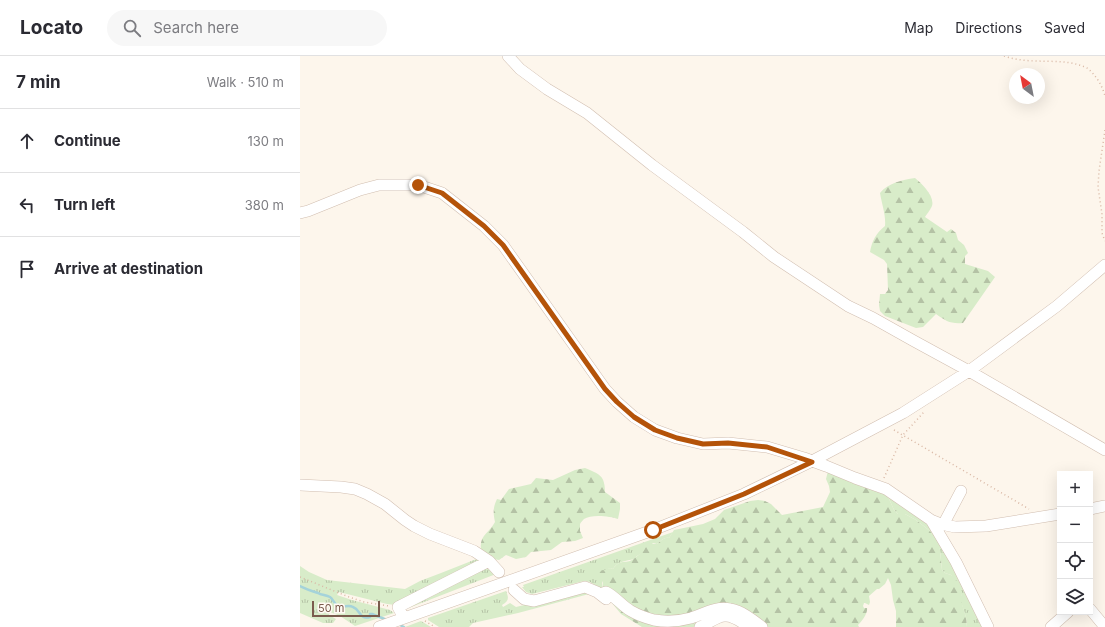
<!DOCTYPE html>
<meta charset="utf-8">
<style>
:root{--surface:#fff;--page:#f7f7f7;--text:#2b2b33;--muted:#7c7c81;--line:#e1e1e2}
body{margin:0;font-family:Inter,sans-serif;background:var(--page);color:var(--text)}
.controls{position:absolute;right:12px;bottom:12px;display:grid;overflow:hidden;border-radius:0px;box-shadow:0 4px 16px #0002}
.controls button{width:36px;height:36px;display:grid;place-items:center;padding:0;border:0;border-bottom:1px solid var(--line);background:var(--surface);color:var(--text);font:20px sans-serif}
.compass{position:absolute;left:709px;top:12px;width:36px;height:36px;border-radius:50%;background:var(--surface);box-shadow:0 4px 16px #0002;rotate:328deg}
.scale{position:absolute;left:12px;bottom:10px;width:68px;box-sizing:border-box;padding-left:4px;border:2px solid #7a5c4d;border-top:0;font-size:11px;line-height:14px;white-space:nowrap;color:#7a5c4d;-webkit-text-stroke:3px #fffaf3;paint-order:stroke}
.stop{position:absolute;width:12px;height:12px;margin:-9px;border:3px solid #b45309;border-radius:50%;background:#fff}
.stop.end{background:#b45309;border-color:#fff;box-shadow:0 1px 4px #0008}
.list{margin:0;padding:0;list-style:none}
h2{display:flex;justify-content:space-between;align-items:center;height:52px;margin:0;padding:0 16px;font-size:17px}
h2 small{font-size:13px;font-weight:400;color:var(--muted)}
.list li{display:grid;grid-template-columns:26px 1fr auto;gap:12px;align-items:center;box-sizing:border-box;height:64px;padding:0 16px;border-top:1px solid var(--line)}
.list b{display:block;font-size:15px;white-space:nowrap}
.list em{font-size:13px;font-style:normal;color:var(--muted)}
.icon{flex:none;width:22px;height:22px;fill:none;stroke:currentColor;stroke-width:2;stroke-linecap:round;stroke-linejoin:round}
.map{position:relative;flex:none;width:805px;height:571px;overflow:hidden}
header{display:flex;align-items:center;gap:24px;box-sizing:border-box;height:56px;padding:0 20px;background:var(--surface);border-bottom:1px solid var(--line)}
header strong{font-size:19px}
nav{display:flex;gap:22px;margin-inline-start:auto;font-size:14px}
.search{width:280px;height:36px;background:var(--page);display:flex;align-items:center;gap:10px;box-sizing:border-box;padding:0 14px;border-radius:22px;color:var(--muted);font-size:15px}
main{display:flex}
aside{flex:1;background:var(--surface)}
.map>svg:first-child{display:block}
.grass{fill:url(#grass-tufts)}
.forest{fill:url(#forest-firs)}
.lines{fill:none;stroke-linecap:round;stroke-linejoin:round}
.stream{stroke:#a5d3da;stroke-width:2.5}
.minor-casing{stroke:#d1beb0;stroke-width:12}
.path{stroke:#d9b8a5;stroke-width:1.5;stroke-dasharray:1 3;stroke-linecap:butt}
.minor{stroke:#fff;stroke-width:11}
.route{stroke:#b45309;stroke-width:5}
</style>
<header>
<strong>Locato</strong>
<div class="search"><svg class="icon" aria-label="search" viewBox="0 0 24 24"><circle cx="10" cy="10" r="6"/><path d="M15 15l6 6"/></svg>Search here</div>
<nav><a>Map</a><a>Directions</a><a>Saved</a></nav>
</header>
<main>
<aside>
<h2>7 min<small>Walk · 510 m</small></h2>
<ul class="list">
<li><svg class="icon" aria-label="ahead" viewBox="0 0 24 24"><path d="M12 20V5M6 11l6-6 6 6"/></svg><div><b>Continue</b></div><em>130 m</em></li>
<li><svg class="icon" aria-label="left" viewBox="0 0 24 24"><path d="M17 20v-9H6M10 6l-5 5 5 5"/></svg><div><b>Turn left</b></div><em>380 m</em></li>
<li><svg class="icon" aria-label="arrive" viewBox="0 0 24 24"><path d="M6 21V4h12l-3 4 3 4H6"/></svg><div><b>Arrive at destination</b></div></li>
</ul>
</aside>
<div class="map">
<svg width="805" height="571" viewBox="0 0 805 571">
<defs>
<pattern id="grass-tufts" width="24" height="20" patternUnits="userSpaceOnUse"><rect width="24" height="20" fill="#d8ecc9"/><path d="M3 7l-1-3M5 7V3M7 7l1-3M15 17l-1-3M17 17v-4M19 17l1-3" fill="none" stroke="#b4c2a5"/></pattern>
<pattern id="forest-firs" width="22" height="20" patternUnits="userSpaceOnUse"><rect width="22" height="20" fill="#d8ecc9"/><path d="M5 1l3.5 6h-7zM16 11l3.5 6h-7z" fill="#b4c2a5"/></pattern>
</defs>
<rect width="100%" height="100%" fill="#fdf6ec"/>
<path class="grass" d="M 586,436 L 629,466 L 687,571 L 667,571 L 666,561 L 662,549 L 662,540 L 651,519 L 645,517 L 642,514 L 640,494 L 630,475 L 616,464 L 605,458 L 598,458 L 594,454 Z
M 373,476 L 369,482 C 364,481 361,485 357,488 L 353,487 L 342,497 L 337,500 L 334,503 C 326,505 318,505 313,513 L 310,512 L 306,514 L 302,525 L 303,534 L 290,526 L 284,525 L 232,538 L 226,536 L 222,531 L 224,531 L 223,529 Z
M 179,502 L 183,505 L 96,549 L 87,548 L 39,536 L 37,539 L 52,544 L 90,554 L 94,557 L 55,570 L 40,560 L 30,556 L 29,559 L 36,563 L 33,567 L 23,567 L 0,557 L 0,510 L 9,516 L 27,524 L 105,533 L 120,525 L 141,517 Z
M 186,512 L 189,512 L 196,518 L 106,553 Z
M 206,535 C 209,542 209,545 202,549 L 203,551 L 210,547 L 216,551 L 282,535 L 289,538 L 218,557 L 173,567 L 169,571 L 139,571 L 128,564 L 128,562 Z
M 121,565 L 131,571 L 105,571 Z"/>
<path class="forest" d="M 615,122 C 622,128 635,140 632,150 C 630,154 627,158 625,161 L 647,176 L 651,173 L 656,177 L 658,184 L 664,189 L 668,197 L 665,200 L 665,208 L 688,215 L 695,221 L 663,267 C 650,268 646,265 636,258 L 623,271 L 616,272 L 585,260 L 580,255 L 579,249 L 580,238 L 585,238 L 588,234 L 587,208 L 584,204 L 570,196 C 572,185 576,177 585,170 C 586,159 582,149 580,137 C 588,127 602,124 615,122 Z
M 285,412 C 299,418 305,419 305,436 L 320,447 L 320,453 L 318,463 C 310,460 291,458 284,463 C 283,464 281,466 280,468 L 280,475 L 283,482 L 275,485 L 262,486 L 251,494 L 231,496 L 226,501 L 216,503 L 206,499 L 199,504 L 193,503 L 181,493 C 179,480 189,477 195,466 C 193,457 193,451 197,443 L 201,444 L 209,433 L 231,428 L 236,422 L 253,424 L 275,414 Z
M 528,415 L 586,436 L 594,454 L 598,458 L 605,458 L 616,464 L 630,475 L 637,485 L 640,494 L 642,514 L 645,517 L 651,519 L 658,527 L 662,540 L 662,548 L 666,561 L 667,571 L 596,571 L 596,555 L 593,544 L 591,529 L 588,522 L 585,528 L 579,533 L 577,533 L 569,540 L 570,546 L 569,549 L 565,547 L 564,547 L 563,550 L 564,552 L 567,552 C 568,557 562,565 558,569 L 559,571 L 450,571 L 438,554 L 395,571 L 342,571 L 321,558 L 306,540 L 303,534 L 303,527 L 302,525 L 300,523 L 298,519 L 301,515 L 310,512 L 313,513 C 320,503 323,508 332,504 C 334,503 341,497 342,496 C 345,494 345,490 348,489 C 351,487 354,488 357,488 C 361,485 364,481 369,482 L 374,474 L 403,468 L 415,463 L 424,454 L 450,445 L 458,444 L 465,445 L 471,448 L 482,459 L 523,451 L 530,436 L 529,430 L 526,423 Z"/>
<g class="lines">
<path class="stream" d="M 0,530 C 6,533 12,535 18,537 C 21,539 26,539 30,541 C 33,543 34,548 38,550 C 44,552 48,548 53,551 C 61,554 59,564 70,561 L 70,558 L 72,558 L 87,564
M 98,568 L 104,571"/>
<g class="minor-casing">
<path id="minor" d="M 208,0 L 220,13 L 247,33 L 287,57 L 352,109 L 443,176 L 474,201 L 548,250 L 573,262 L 614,285 L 669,315 L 805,394
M 0,157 L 8,155 L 60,134 L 79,129 L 118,129 L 142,137 L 184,170 L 203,189 L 305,333 L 317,346 L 334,361 L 355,374 L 377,382 L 403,388 L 428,387 L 467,391 L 504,402 L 526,410 L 555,422 L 586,433 L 631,464 L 641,468 L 655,471 L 686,470 L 760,458
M 0,429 L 41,431 L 55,433 L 67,438 L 85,448 L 105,464 L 114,470 L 130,478 L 174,495 L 189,505 L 199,516
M 790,453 L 805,450
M 631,464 L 656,506 L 688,571
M 643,469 L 661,435
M 214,534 L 224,543 L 234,545 L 285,531 L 297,536 L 306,543
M 300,538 L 306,536 C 316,541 322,550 331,555 C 338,559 346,562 354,564 C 366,566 380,565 391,562 C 404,558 416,550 430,553 C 442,555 453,564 462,571
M 790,553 L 805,571
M 104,562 L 98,551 L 189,505
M 79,571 L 353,474 L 444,438 L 512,405 L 603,357 L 669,315 L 757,250 L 805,209
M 400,571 C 408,568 418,559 426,560 C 434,560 443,567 449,571
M 751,571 L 768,556"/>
</g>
<path class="path" d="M 704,0 C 733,10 762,0 787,12 C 796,19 802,29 805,40
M 805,74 L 799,115 L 798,131 L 802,158 L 802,177 L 805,185
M 594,374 L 729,453
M 584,422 L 603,379 L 624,356
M 0,521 L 49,541 L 64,546 L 89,550
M 125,565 L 135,571"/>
<use href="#minor" class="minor"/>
</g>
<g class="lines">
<path class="route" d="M 118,129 L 142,137 L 184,170 L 203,189 L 305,333 L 317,346 L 334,361 L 355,374 L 377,382 L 403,388 L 428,387 L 467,391 L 512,406 L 444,438 L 353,474"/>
</g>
</svg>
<div class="controls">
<button>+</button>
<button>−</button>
<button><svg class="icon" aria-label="locate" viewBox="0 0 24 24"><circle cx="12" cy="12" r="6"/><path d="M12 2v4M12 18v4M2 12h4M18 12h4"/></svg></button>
<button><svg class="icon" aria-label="layers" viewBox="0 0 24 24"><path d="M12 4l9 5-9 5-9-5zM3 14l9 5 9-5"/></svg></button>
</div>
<svg class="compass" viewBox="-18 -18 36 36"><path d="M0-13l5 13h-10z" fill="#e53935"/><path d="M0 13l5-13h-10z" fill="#7c7c81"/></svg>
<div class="scale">50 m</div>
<div class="stop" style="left:353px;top:474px"></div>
<div class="stop end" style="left:118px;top:129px"></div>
</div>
</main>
